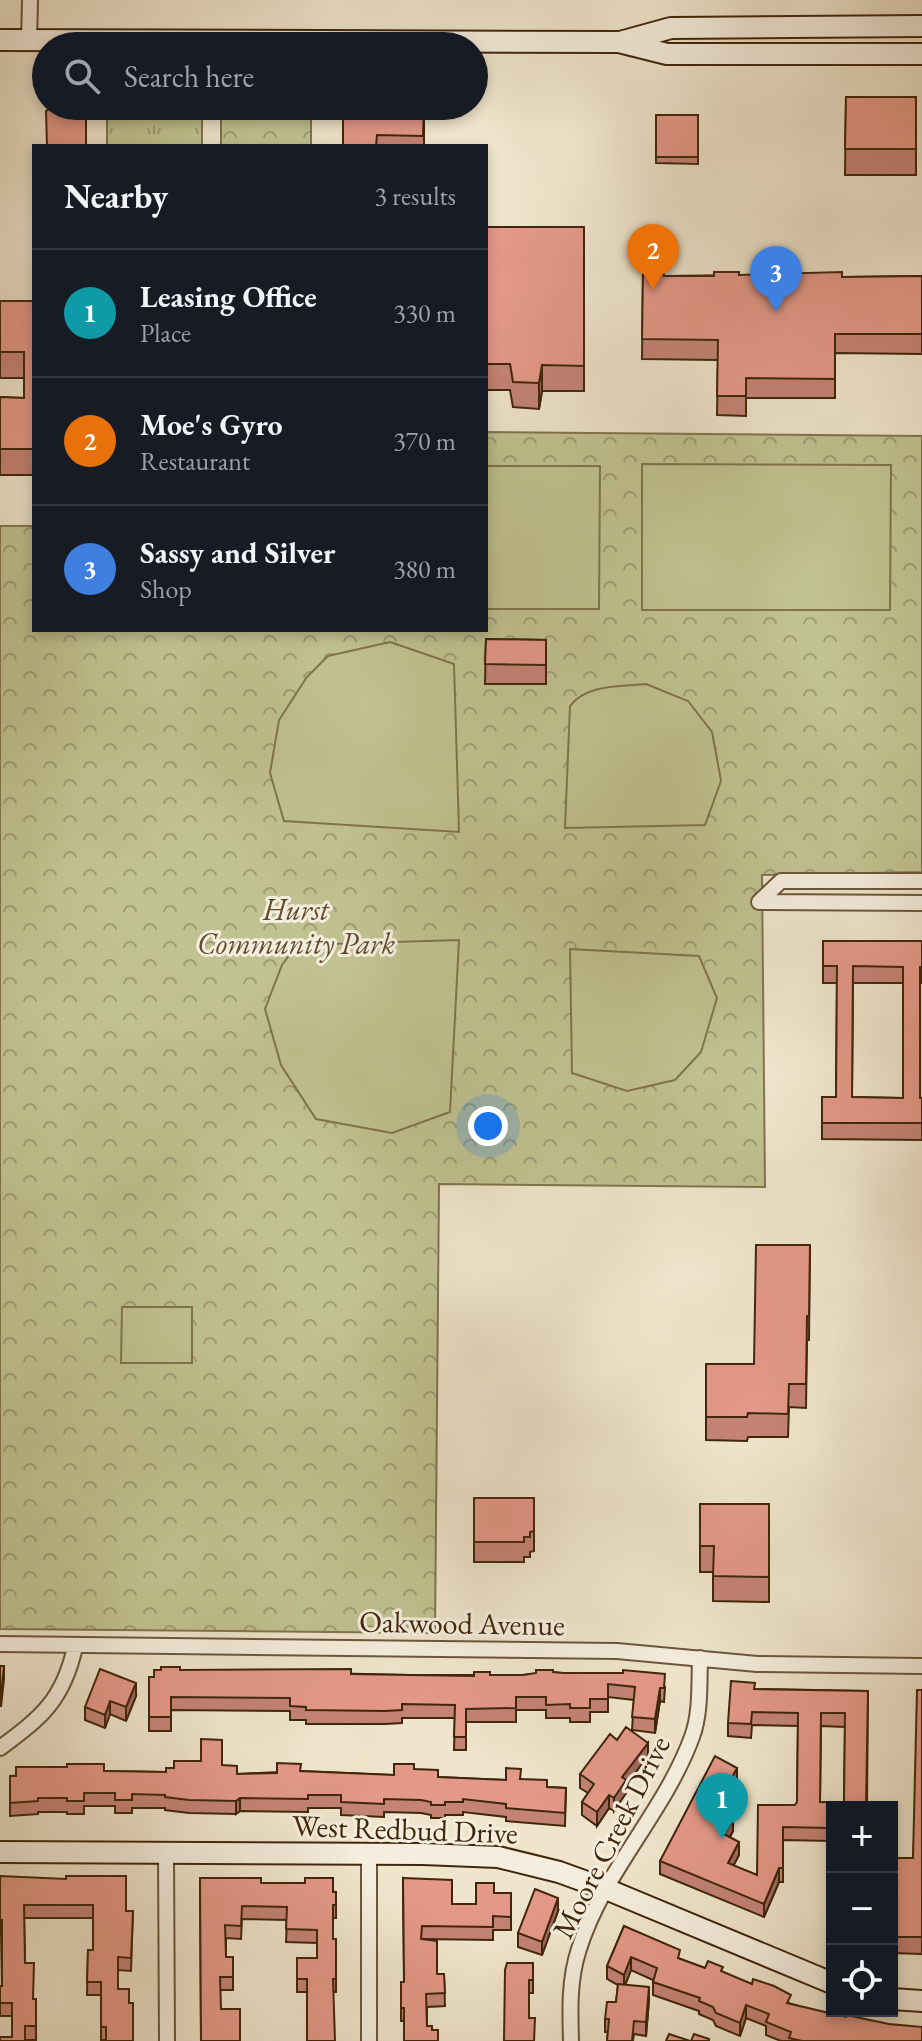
<!DOCTYPE html>
<meta charset="utf-8">
<style>
:root{--surface:#171b24;--page:#20242c;--text:#f1f3f6;--muted:#9ea1a6;--line:#363941;--accent:#7c3aed}
body{margin:0;font-family:"EB Garamond",serif;background:var(--page);color:var(--text)}
.controls{position:absolute;right:24px;bottom:24px;display:grid;overflow:hidden;border-radius:0px;box-shadow:0 4px 12px #0003}
.controls button{width:72px;height:72px;display:grid;place-items:center;padding:0;border:0;border-bottom:2px solid var(--line);background:var(--surface);color:var(--text);font:40px sans-serif}
.you{position:absolute;left:488px;top:1126px;width:28px;height:28px;margin:-20px;border:6px solid #fff;border-radius:50%;background:#1a73e8;box-shadow:0 0 0 12px #1a73e833}
.badge{display:grid;place-items:center;width:52px;height:52px;border-radius:50%;background:var(--accent);color:#fff;font-size:26px;font-weight:700}
.pin{position:absolute;translate:-50% -66px;filter:drop-shadow(0 2px 4px #0008)}
.pin::after{content:'';position:absolute;top:42px;width:28px;height:24px;background:inherit;clip-path:polygon(0 0,100% 0,50% 100%)}
.list{margin:0;padding:0;list-style:none}
h2{display:flex;justify-content:space-between;align-items:center;height:104px;margin:0;padding:0 32px;font-size:34px}
h2 small{font-size:26px;font-weight:400;color:var(--muted)}
.list li{display:grid;grid-template-columns:52px 1fr auto;gap:24px;align-items:center;box-sizing:border-box;height:128px;padding:0 32px;border-top:2px solid var(--line)}
.list b{display:block;font-size:30px;white-space:nowrap}
.list p{margin:0;font-size:26px;white-space:nowrap;color:var(--muted)}
.list em{font-size:26px;font-style:normal;color:var(--muted)}
.icon{flex:none;width:44px;height:44px;fill:none;stroke:currentColor;stroke-width:2;stroke-linecap:round;stroke-linejoin:round}
.map{position:relative;flex:none;width:922px;height:2041px;overflow:hidden}
.search{position:absolute;background:var(--surface);box-shadow:0 4px 12px #0003;left:32px;top:32px;width:456px;height:88px;display:flex;align-items:center;gap:20px;box-sizing:border-box;padding:0 28px;border-radius:44px;color:var(--muted);font-size:30px}
.panel{position:absolute;background:var(--surface);box-shadow:0 4px 12px #0003;left:32px;top:144px;width:456px;height:488px;border-radius:0px}
.map>svg:first-child{display:block}
.grass{fill:url(#grass-tufts);stroke:#80744e;stroke-width:2}
.park{fill:url(#park-crowns);stroke:#80744e;stroke-width:2}
.pitch{fill:#c1c292;stroke:#80744e;stroke-width:2}
.lines{fill:none;stroke-linecap:round;stroke-linejoin:round}
.street-casing{stroke:#6c563a;stroke-width:18}
.secondary-casing{stroke:#40260a;stroke-width:24}
.street{stroke:#f5eede;stroke-width:14}
.secondary{stroke:#f5eede;stroke-width:20}
.wall{fill:#c48375;stroke:#40260a;stroke-width:2;fill-rule:evenodd}
.shaded-wall{fill:#a06a5f;stroke:#40260a;stroke-width:2}
.building{fill:#e49888;stroke:#40260a;stroke-width:2;fill-rule:evenodd}
.labels{text-anchor:middle;dominant-baseline:central;stroke-width:6;stroke-linejoin:round;paint-order:stroke}
.park-label{font-size:30px;font-style:italic;fill:#604d2c;stroke:#f5eede}
.street-label{font-size:30px;fill:#40260a;stroke:#f5eede}
</style>
<div class="map">
<svg width="922" height="2041" viewBox="0 0 922 2041">
<defs>
<pattern id="grass-tufts" width="24" height="20" patternUnits="userSpaceOnUse" patternTransform="scale(2)"><rect width="24" height="20" fill="#c1c292"/><path d="M3 7l-1-3M5 7V3M7 7l1-3M15 17l-1-3M17 17v-4M19 17l1-3" fill="none" stroke="#9e9d75"/></pattern>
<pattern id="park-crowns" width="20" height="18" patternUnits="userSpaceOnUse" patternTransform="scale(2)"><rect width="20" height="18" fill="#c1c292"/><path d="M2 6a3 3 0 1 1 6 0M12 15a3 3 0 1 1 6 0" fill="none" stroke="#9e9d75"/></pattern>
</defs>
<rect width="100%" height="100%" fill="#efe5cc"/>
<filter id="stains"><feTurbulence type="fractalNoise" baseFrequency=".0025" numOctaves="4"/><feColorMatrix values="0 0 0 0 .2 0 0 0 0 .09 0 0 0 0 .02 0 0 0 .5 -.17"/></filter>
<radialGradient id="worn" r=".72"><stop offset=".6" stop-color="#630" stop-opacity="0"/><stop offset="1" stop-color="#630" stop-opacity=".3"/></radialGradient>
<path class="grass" d="M 107,106 L 202,106 L 202,146 L 107,146 Z"/>
<path class="park" d="M 221,106 L 311,106 L 311,146 L 221,146 Z
M 486,432 L 922,436 L 922,872 L 762,875 L 765,1187 L 439,1184 L 435,1633 L 0,1629 L 0,526 L 34,526 L 34,630 L 486,630 Z"/>
<path class="pitch" d="M 642,464 L 891,465 L 890,610 L 642,610 Z
M 486,466 L 600,466 L 599,609 L 486,609 Z
M 390,642 L 454,664 L 459,832 L 284,821 L 270,773 L 279,720 L 307,677 L 328,656 Z
M 646,684 L 688,701 L 712,732 L 721,781 L 705,825 L 565,828 L 570,706 C 587,684 619,687 646,684 Z
M 459,940 L 450,1112 L 392,1133 L 316,1119 L 281,1065 L 265,1009 L 282,965 L 297,945 Z
M 570,949 L 699,956 L 717,998 L 701,1052 L 675,1080 L 627,1091 L 572,1073 Z
M 122,1307 L 192,1307 L 192,1363 L 121,1363 Z"/>
<g class="lines">
<g class="street-casing">
<path id="street" d="M 29,40 L 30,0
M 759,902 L 781,881 L 922,881
M 759,902 L 922,903
M 0,1644 L 617,1651 L 757,1664 L 922,1666
M 0,1748 C 42,1717 63,1700 75,1647
M 166,1853 L 167,2041
M 369,2041 L 369,1855
M 571,2041 C 570,2010 569,1979 579,1949 C 603,1872 664,1813 692,1737 C 701,1713 699,1683 700,1658"/>
</g>
<g class="secondary-casing">
<path id="secondary" d="M 0,40 L 619,42 L 667,54 L 922,54
M 620,42 L 671,28 L 922,26
M 0,1852 L 423,1854 L 498,1857 L 559,1872 L 606,1889 L 832,1983
M 892,1999 L 922,2001"/>
</g>
<use href="#street" class="street"/>
<use href="#secondary" class="secondary"/>
</g>
<path class="wall" d="M 846,97 L 916,97 L 916,175 L 845,175 Z
M 424,106 L 424,146 L 343,146 Z
M 656,115 L 698,115 L 698,164 L 656,163 Z
M 486,227 L 584,227 L 584,391 L 542,391 L 539,409 L 513,407 L 510,390 L 486,390 Z
M 643,271 L 664,276 L 739,275 L 842,277 L 922,276 L 922,354 L 835,353 L 835,398 L 746,398 L 746,416 L 717,415 L 718,360 L 642,359 Z
M 0,301 L 34,301 L 34,475 L 0,475 L 0,397 L 24,398 L 24,378 L 0,378 Z
M 486,639 L 546,640 L 546,684 L 485,684 Z
M 823,941 L 922,941 L 922,983 L 920,983 L 920,1098 L 922,1098 L 922,1140 L 822,1139 L 822,1097 L 836,1097 L 837,983 L 823,983 ZM 853,983 L 903,983 L 903,1098 L 852,1097 Z
M 810,1245 L 809,1340 L 807,1340 L 806,1408 L 789,1407 L 788,1437 L 748,1437 L 747,1441 L 706,1440 L 706,1364 L 754,1364 Z
M 474,1498 L 534,1498 L 534,1551 L 530,1552 L 530,1557 L 524,1557 L 524,1562 L 474,1562 Z
M 700,1504 L 769,1504 L 769,1602 L 713,1601 L 713,1572 L 700,1572 Z
M 180,1670 L 410,1675 L 523,1675 L 553,1672 L 665,1687 L 664,1702 L 660,1701 L 655,1733 L 632,1730 L 634,1700 L 608,1697 L 608,1712 L 590,1712 L 590,1722 L 570,1722 L 570,1718 L 546,1718 L 546,1710 L 516,1710 L 516,1722 L 466,1722 L 466,1750 L 454,1750 L 455,1718 L 402,1718 L 402,1723 L 385,1724 L 306,1724 L 306,1720 L 290,1720 L 290,1711 L 171,1710 L 171,1731 L 149,1731 L 149,1677 L 154,1677 Z
M 755,1689 L 868,1691 L 867,1807 L 832,1807 L 832,1841 L 783,1840 L 783,1882 L 779,1882 L 764,1917 L 660,1874 L 660,1861 L 737,1781 L 720,1812 L 733,1831 L 730,1837 L 739,1855 L 733,1866 L 757,1875 L 797,1802 L 798,1726 L 752,1725 L 751,1738 L 728,1736 L 728,1723 ZM 821,1726 L 845,1727 L 844,1803 L 820,1802 Z
M 922,1690 L 922,1954 L 892,1953 L 892,1858 L 913,1858 Z
M 136,1696 L 126,1721 L 110,1714 L 105,1728 L 85,1720 L 85,1707 Z
M 617,1740 L 648,1756 L 626,1785 L 626,1793 L 614,1811 L 609,1808 L 597,1826 L 582,1815 L 582,1802 L 588,1793 L 580,1788 L 580,1774 Z
M 222,1765 L 237,1774 L 300,1771 L 394,1775 L 414,1769 L 438,1777 L 506,1780 L 521,1779 L 547,1787 L 566,1788 L 565,1826 L 506,1821 L 506,1817 L 463,1812 L 463,1815 L 445,1815 L 445,1818 L 431,1818 L 431,1815 L 421,1813 L 384,1812 L 384,1817 L 341,1815 L 341,1808 L 308,1808 L 308,1812 L 240,1811 L 236,1814 L 189,1813 L 165,1810 L 165,1808 L 132,1808 L 132,1813 L 115,1813 L 115,1806 L 84,1806 L 84,1814 L 67,1814 L 67,1812 L 38,1812 L 38,1814 L 10,1816 L 10,1776 L 104,1771 L 166,1772 Z
M 0,1876 L 126,1911 L 133,1911 L 131,1971 L 118,1970 L 106,2040 L 101,2040 L 101,1995 L 87,1995 L 88,1950 L 93,1950 L 93,1918 L 24,1918 L 25,1963 L 33,1999 L 36,1999 L 36,2040 L 25,2040 L 12,2037 L 12,2016 L 0,2016 L 0,1986 L 2,1986 Z
M 200,1878 L 261,1883 L 336,1892 L 336,1918 L 333,1918 L 333,1939 L 336,1939 L 336,1992 L 297,1992 L 297,1958 L 317,1958 L 317,1943 L 286,1942 L 287,1920 L 242,1919 L 241,1939 L 226,1938 L 226,1957 L 233,1957 L 233,1990 L 221,1990 L 201,2041 Z
M 403,1878 L 452,1904 L 476,1904 L 494,1893 L 511,1893 L 511,1930 L 493,1930 L 493,1940 L 422,1939 L 437,1974 L 444,1974 L 445,2006 L 427,2007 L 427,2026 L 432,2030 L 438,2041 L 404,2021 L 401,2021 L 401,1982 L 404,1982 Z
M 558,1911 L 542,1955 L 518,1947 L 518,1933 Z
M 624,1926 L 680,1959 L 705,1968 L 723,1972 L 791,2004 L 922,2041 L 781,2041 L 766,2035 L 766,2026 L 746,2018 L 740,2036 L 716,2026 L 713,2020 L 699,2014 L 699,2011 L 653,1995 L 653,1980 L 631,1970 L 625,1985 L 649,2000 L 646,2036 L 634,2034 L 633,2041 L 607,2041 L 608,2032 L 605,2032 L 605,2019 L 616,2002 L 618,1985 L 607,1979 L 607,1966 Z
M 533,1963 L 533,1993 L 529,1993 L 504,2041 Z"/>
<path class="shaded-wall" d="M 542,365 L 542,391 L 539,409 L 539,383 Z
M 4,1666 L 4,1679 L 1,1707 L 1,1694 Z
M 136,1683 L 136,1696 L 126,1721 L 126,1707 Z
M 660,1688 L 660,1701 L 655,1733 L 655,1719 Z
M 110,1701 L 110,1714 L 105,1728 L 105,1715 Z
M 648,1743 L 648,1756 L 626,1785 L 626,1793 L 614,1811 L 614,1798 L 622,1777 Z
M 737,1768 L 737,1781 L 715,1822 L 715,1809 Z
M 609,1795 L 609,1808 L 597,1826 L 597,1812 Z
M 240,1798 L 240,1811 L 236,1814 L 236,1801 Z
M 733,1818 L 733,1831 L 724,1847 L 724,1834 Z
M 739,1842 L 739,1855 L 728,1876 L 728,1863 Z
M 779,1868 L 779,1882 L 764,1917 L 764,1904 Z
M 558,1898 L 558,1911 L 542,1955 L 542,1942 Z
M 631,1957 L 631,1970 L 624,1988 L 624,1975 Z
M 649,1987 L 649,2000 L 646,2036 L 646,2022 Z
M 746,2005 L 746,2018 L 740,2036 L 740,2023 Z"/>
<path class="building" d="M 846,97 L 916,97 L 916,149 L 845,149 Z
M 49,106 L 86,106 L 86,146 L 47,146 L 46,111 L 49,109 Z
M 343,106 L 424,106 L 423,136 L 377,135 L 376,146 L 343,146 Z
M 656,115 L 698,115 L 698,157 L 656,157 Z
M 486,227 L 584,227 L 584,366 L 542,365 L 539,383 L 513,382 L 510,364 L 486,364 Z
M 643,271 L 663,271 L 664,276 L 714,276 L 714,272 L 739,272 L 739,275 L 842,272 L 842,277 L 922,276 L 922,334 L 835,334 L 835,379 L 746,378 L 746,396 L 717,396 L 718,340 L 642,339 Z
M 0,301 L 34,301 L 34,449 L 0,449 L 0,397 L 24,398 L 24,352 L 0,352 Z
M 486,639 L 546,640 L 546,665 L 485,664 Z
M 823,941 L 922,941 L 922,967 L 920,967 L 920,1098 L 922,1098 L 922,1123 L 822,1123 L 822,1097 L 836,1097 L 837,966 L 823,966 ZM 853,966 L 903,967 L 903,1098 L 852,1097 Z
M 756,1245 L 810,1245 L 809,1316 L 807,1316 L 806,1384 L 789,1384 L 788,1414 L 748,1413 L 747,1417 L 706,1417 L 706,1364 L 754,1364 Z
M 474,1498 L 534,1498 L 534,1531 L 530,1532 L 530,1537 L 524,1537 L 524,1542 L 474,1542 Z
M 700,1504 L 769,1504 L 769,1577 L 713,1576 L 714,1546 L 700,1546 Z
M 0,1666 L 4,1666 L 1,1694 L 0,1694 Z
M 161,1667 L 180,1667 L 180,1670 L 351,1669 L 351,1674 L 410,1675 L 474,1676 L 474,1672 L 490,1672 L 490,1675 L 523,1675 L 536,1673 L 536,1670 L 553,1670 L 553,1672 L 564,1673 L 623,1673 L 623,1670 L 665,1674 L 664,1688 L 660,1688 L 655,1719 L 632,1717 L 635,1687 L 608,1684 L 608,1699 L 590,1699 L 590,1708 L 570,1708 L 570,1704 L 546,1705 L 546,1697 L 516,1697 L 516,1708 L 466,1709 L 466,1737 L 454,1737 L 455,1705 L 402,1704 L 402,1710 L 385,1711 L 306,1710 L 306,1707 L 290,1706 L 290,1698 L 171,1697 L 171,1717 L 149,1717 L 149,1677 L 154,1677 L 154,1670 L 161,1670 Z
M 100,1669 L 136,1683 L 126,1707 L 110,1701 L 105,1715 L 85,1707 Z
M 731,1681 L 755,1683 L 754,1689 L 868,1691 L 866,1807 L 832,1807 L 832,1828 L 783,1827 L 783,1868 L 779,1868 L 764,1904 L 660,1861 L 715,1756 L 737,1768 L 715,1809 L 733,1818 L 724,1834 L 739,1842 L 728,1863 L 757,1875 L 758,1805 L 795,1805 L 797,1802 L 798,1713 L 752,1712 L 751,1724 L 728,1723 ZM 821,1713 L 845,1713 L 844,1803 L 820,1802 Z
M 917,1690 L 922,1690 L 922,1937 L 892,1937 L 892,1858 L 913,1858 Z
M 626,1727 L 648,1743 L 622,1777 L 626,1780 L 614,1798 L 609,1795 L 597,1812 L 582,1802 L 594,1784 L 580,1774 L 610,1734 L 617,1740 Z
M 201,1739 L 222,1740 L 222,1765 L 237,1766 L 237,1774 L 277,1773 L 277,1763 L 301,1764 L 300,1771 L 394,1775 L 394,1764 L 414,1764 L 414,1769 L 438,1770 L 438,1777 L 506,1780 L 506,1768 L 521,1769 L 520,1779 L 547,1780 L 547,1787 L 566,1788 L 565,1813 L 506,1808 L 506,1804 L 463,1799 L 463,1802 L 445,1802 L 445,1805 L 431,1805 L 431,1802 L 421,1800 L 384,1799 L 384,1804 L 341,1802 L 341,1795 L 308,1795 L 308,1799 L 240,1798 L 236,1801 L 189,1800 L 165,1797 L 165,1795 L 132,1794 L 132,1800 L 115,1800 L 115,1793 L 84,1793 L 84,1801 L 67,1801 L 67,1798 L 38,1798 L 38,1801 L 10,1803 L 10,1776 L 16,1776 L 16,1767 L 67,1767 L 67,1764 L 104,1764 L 104,1771 L 166,1772 L 166,1768 L 174,1768 L 174,1761 L 201,1761 Z
M 0,1876 L 66,1879 L 66,1876 L 126,1876 L 126,1911 L 133,1911 L 131,1958 L 118,1957 L 118,1989 L 129,1989 L 129,2003 L 133,2003 L 133,2041 L 106,2041 L 106,2027 L 101,2027 L 101,1982 L 87,1982 L 88,1950 L 93,1950 L 93,1905 L 24,1905 L 25,1963 L 34,1963 L 33,1999 L 36,1999 L 36,2026 L 25,2026 L 25,2041 L 0,2041 L 0,2037 L 12,2037 L 12,2003 L 0,2003 L 0,1986 L 2,1986 L 2,1920 L 0,1920 Z
M 200,1878 L 261,1878 L 261,1883 L 305,1883 L 305,1878 L 333,1878 L 333,1892 L 336,1892 L 336,1905 L 333,1905 L 333,1939 L 336,1939 L 336,1979 L 333,1979 L 335,2041 L 307,2041 L 307,1979 L 297,1979 L 297,1958 L 317,1958 L 317,1930 L 286,1929 L 287,1907 L 242,1906 L 241,1926 L 225,1925 L 226,1957 L 233,1957 L 233,1977 L 220,1977 L 221,2009 L 240,2009 L 240,2041 L 201,2041 Z
M 403,1878 L 452,1880 L 452,1904 L 476,1904 L 476,1883 L 494,1883 L 494,1893 L 511,1893 L 511,1917 L 493,1916 L 493,1927 L 422,1926 L 421,1939 L 437,1941 L 437,1974 L 444,1974 L 445,1993 L 426,1994 L 427,2026 L 432,2026 L 432,2030 L 438,2030 L 438,2041 L 404,2041 L 404,2008 L 401,2008 L 401,1982 L 404,1982 L 404,1974 Z
M 535,1889 L 558,1898 L 542,1942 L 518,1933 Z
M 624,1926 L 680,1950 L 678,1958 L 705,1968 L 708,1961 L 723,1967 L 721,1971 L 752,1984 L 753,1979 L 774,1986 L 791,1995 L 787,2003 L 846,2017 L 846,2015 L 889,2024 L 922,2027 L 922,2041 L 802,2041 L 789,2038 L 791,2032 L 766,2022 L 769,2014 L 746,2005 L 740,2023 L 716,2013 L 713,2007 L 699,2001 L 700,1998 L 653,1982 L 657,1968 L 631,1957 L 624,1975 L 607,1966 Z
M 507,1963 L 533,1963 L 533,1980 L 529,1980 L 529,2018 L 535,2018 L 534,2041 L 504,2041 L 505,1970 Z
M 618,1984 L 649,1987 L 646,2022 L 634,2021 L 632,2041 L 607,2041 L 609,2019 L 605,2019 L 607,2002 L 616,2002 Z
M 669,2034 L 690,2041 L 666,2041 Z
M 694,2034 L 709,2039 L 709,2041 L 691,2041 Z"/>
<g class="labels">
<g class="park-label">
<text x="296" y="909">Hurst<tspan x="296" dy="34">Community Park</tspan></text>
</g>
<g class="street-label">
<text transform="translate(462 1623) rotate(1)">Oakwood Avenue</text>
<text transform="translate(405 1829) rotate(2)">West Redbud Drive</text>
<text transform="translate(611 1837) rotate(-63)">Moore Creek Drive</text>
</g>
</g>
<rect width="100%" height="100%" filter="url(#stains)"/>
<rect width="100%" height="100%" fill="url(#worn)"/>
</svg>
<div class="controls">
<button>+</button>
<button>−</button>
<button><svg class="icon" aria-label="locate" viewBox="0 0 24 24"><circle cx="12" cy="12" r="6"/><path d="M12 2v4M12 18v4M2 12h4M18 12h4"/></svg></button>
</div>
<div class="you"></div>
<div class="pin badge" style="left:722px;top:1839px;background:#0f9aa8">1</div>
<div class="pin badge" style="left:653px;top:290px;background:#e8710a">2</div>
<div class="pin badge" style="left:776px;top:312px;background:#3f7fe0">3</div>
<div class="search"><svg class="icon" aria-label="search" viewBox="0 0 24 24"><circle cx="10" cy="10" r="6"/><path d="M15 15l6 6"/></svg>Search here</div>
<section class="panel">
<h2>Nearby<small>3 results</small></h2>
<ul class="list">
<li><span class="badge" style="background:#0f9aa8">1</span><div><b>Leasing Office</b><p>Place</p></div><em>330 m</em></li>
<li><span class="badge" style="background:#e8710a">2</span><div><b>Moe's Gyro</b><p>Restaurant</p></div><em>370 m</em></li>
<li><span class="badge" style="background:#3f7fe0">3</span><div><b>Sassy and Silver</b><p>Shop</p></div><em>380 m</em></li>
</ul>
</section>
</div>
